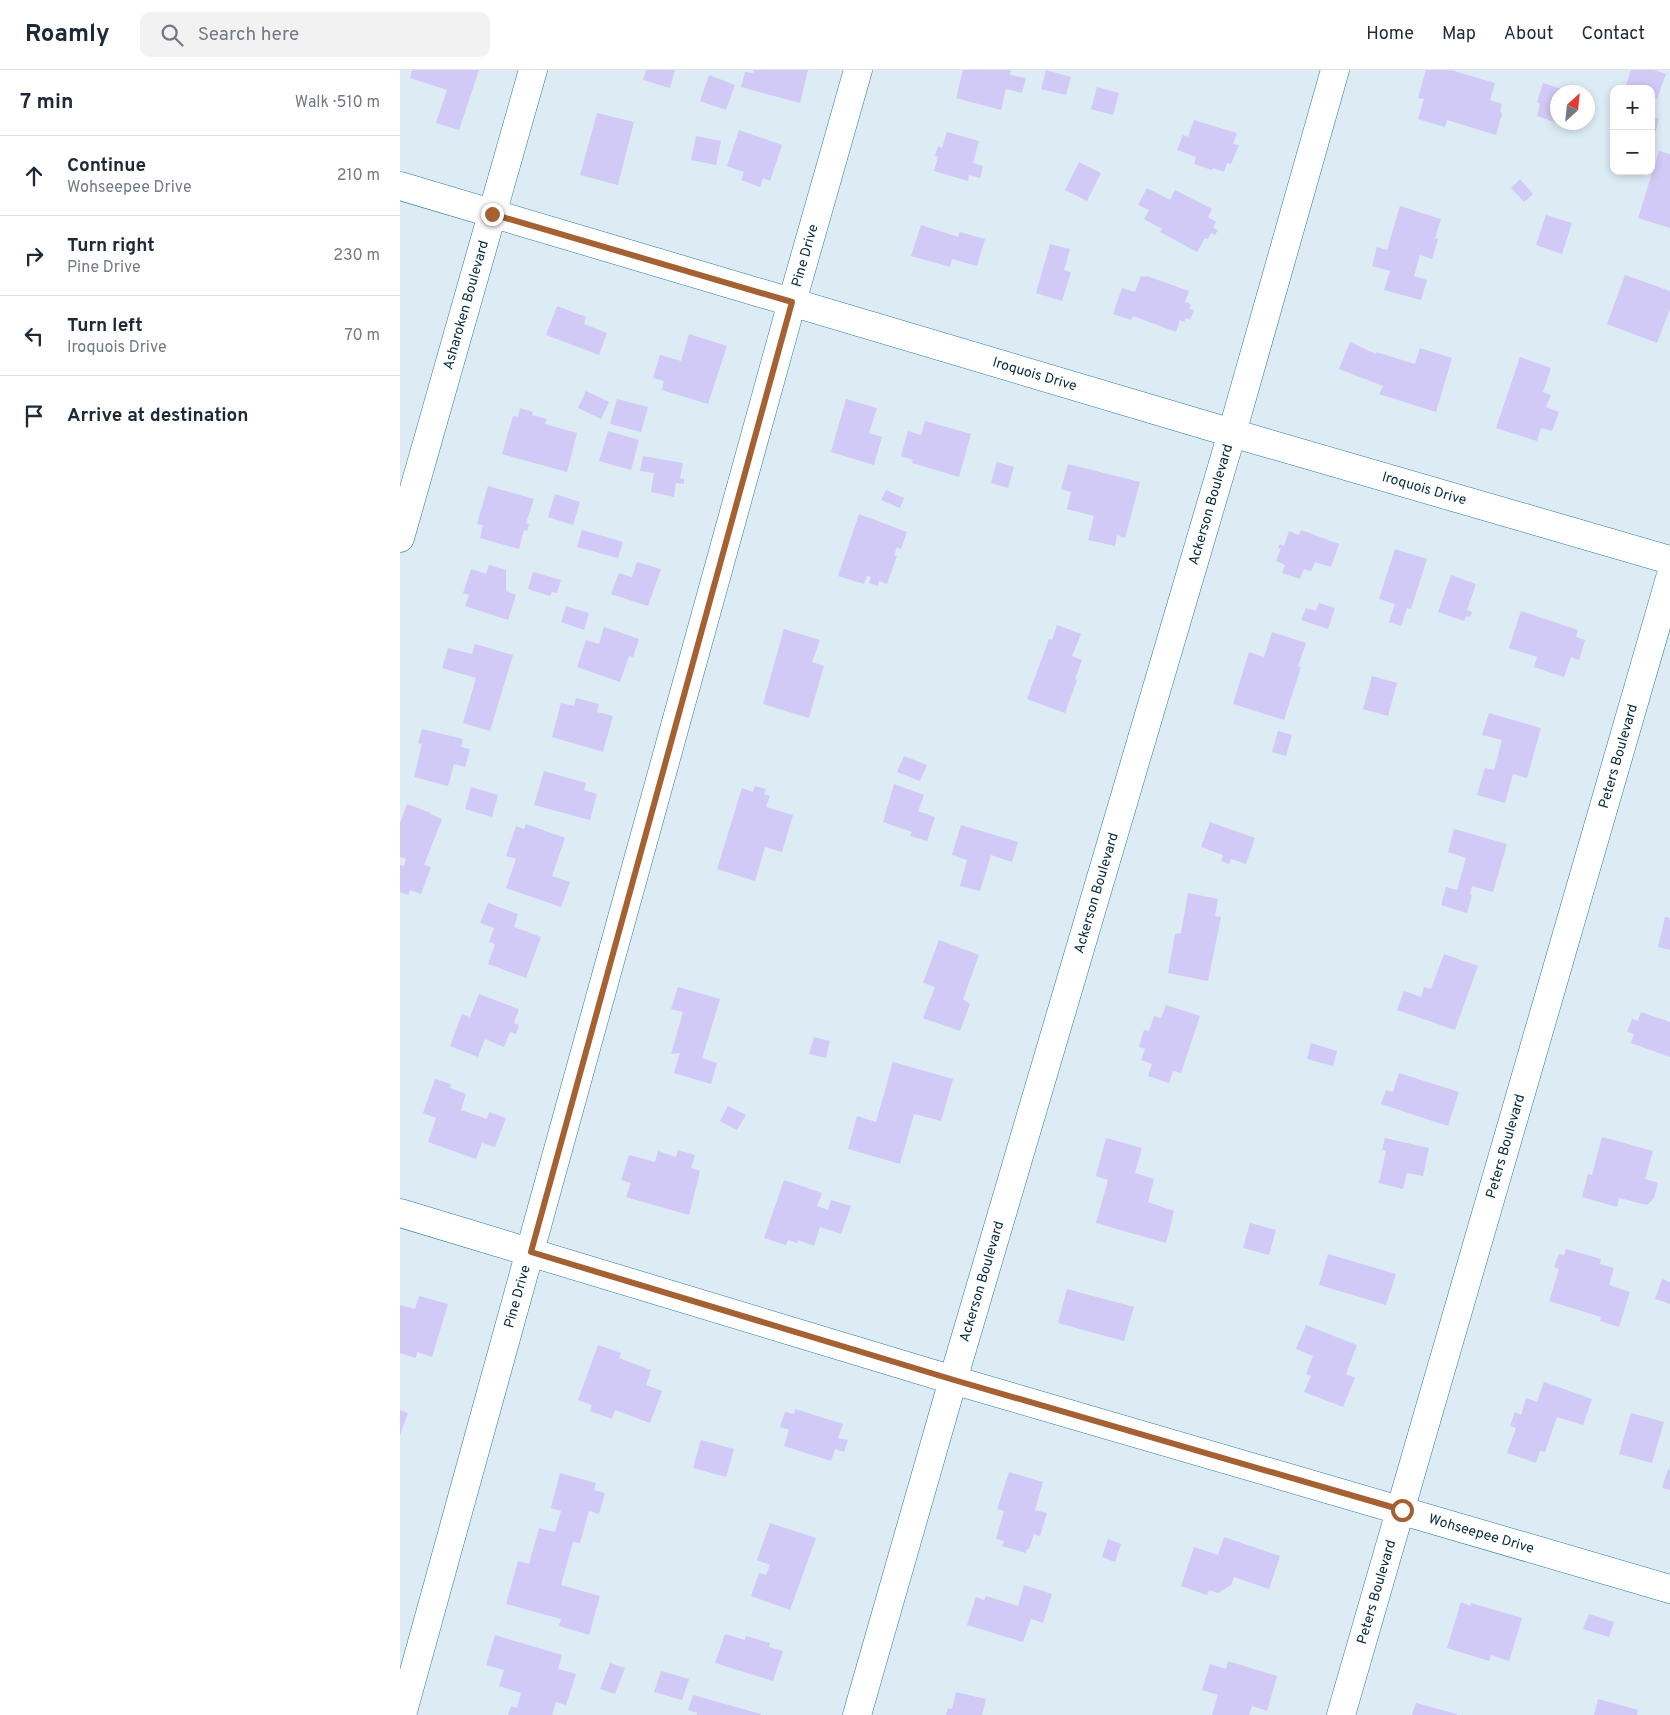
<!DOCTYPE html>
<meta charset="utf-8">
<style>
:root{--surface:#fff;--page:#f2f2f3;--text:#1f2937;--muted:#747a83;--line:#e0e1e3}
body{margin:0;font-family:Overpass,sans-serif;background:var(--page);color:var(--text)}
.controls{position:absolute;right:15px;top:15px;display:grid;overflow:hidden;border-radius:10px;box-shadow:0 2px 8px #0003}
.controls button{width:45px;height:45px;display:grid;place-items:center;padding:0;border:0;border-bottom:1px solid var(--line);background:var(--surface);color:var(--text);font:25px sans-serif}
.compass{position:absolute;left:1150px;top:15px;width:45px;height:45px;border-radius:50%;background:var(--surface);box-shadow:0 2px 8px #0003;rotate:27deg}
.stop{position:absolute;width:15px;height:15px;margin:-11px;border:4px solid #a56132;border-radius:50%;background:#fff}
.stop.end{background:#a56132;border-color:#fff;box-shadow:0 1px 5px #0008}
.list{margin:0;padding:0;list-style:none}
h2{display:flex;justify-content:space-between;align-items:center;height:65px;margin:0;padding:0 20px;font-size:21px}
h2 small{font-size:16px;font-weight:400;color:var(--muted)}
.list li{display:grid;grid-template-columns:32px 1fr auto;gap:15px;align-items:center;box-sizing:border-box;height:80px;padding:0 20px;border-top:1px solid var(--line)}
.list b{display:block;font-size:19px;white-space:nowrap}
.list p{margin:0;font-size:16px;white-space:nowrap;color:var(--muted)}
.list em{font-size:16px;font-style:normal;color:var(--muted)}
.icon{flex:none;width:28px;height:28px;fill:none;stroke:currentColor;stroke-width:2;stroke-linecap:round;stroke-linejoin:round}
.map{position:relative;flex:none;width:1270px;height:1645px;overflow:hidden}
header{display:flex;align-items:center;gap:30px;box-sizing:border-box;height:70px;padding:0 25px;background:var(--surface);border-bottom:1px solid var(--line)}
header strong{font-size:24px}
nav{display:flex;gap:28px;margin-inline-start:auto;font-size:18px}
.search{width:350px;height:45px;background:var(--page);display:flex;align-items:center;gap:12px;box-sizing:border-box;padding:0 18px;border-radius:10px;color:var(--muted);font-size:19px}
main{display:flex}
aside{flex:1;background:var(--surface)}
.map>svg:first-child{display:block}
.building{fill:#d2caf6}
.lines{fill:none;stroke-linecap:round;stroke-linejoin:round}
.minor-casing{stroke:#247ba3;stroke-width:29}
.minor{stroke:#fff;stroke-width:28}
.route{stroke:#a56132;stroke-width:6}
.labels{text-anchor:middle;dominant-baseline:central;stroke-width:4.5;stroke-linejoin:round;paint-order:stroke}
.street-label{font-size:14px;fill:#062b3c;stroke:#dcebf4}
</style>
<header>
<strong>Roamly</strong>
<div class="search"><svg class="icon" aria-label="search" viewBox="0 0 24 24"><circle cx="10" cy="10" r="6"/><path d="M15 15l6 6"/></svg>Search here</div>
<nav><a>Home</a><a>Map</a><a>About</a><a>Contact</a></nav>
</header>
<main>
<aside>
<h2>7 min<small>Walk · 510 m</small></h2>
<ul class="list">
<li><svg class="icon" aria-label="ahead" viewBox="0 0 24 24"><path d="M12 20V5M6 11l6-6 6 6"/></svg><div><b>Continue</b><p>Wohseepee Drive</p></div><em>210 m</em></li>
<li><svg class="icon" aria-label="right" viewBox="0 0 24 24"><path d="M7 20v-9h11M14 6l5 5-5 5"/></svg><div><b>Turn right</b><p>Pine Drive</p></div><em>230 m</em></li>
<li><svg class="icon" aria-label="left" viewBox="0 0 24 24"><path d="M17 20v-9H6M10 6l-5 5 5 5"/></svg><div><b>Turn left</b><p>Iroquois Drive</p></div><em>70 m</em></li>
<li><svg class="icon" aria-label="arrive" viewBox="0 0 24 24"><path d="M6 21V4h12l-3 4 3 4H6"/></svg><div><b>Arrive at destination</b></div></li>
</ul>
</aside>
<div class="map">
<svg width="1270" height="1645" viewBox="0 0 1270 1645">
<rect width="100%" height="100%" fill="#dcebf4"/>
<path class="building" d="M 12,0 L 79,0 L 59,60 L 36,53 L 47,20 L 10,8 Z
M 246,0 L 275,0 L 270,18 L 243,10 Z
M 354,0 L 408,0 L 400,33 L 341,17 L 345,2 L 353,3 Z
M 563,0 L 611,0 L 610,5 L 626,8 L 622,23 L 606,19 L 601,40 L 556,28 Z
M 646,0 L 671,7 L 666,25 L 641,19 Z
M 1026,0 L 1051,0 L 1095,13 L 1090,30 L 1102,34 L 1100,41 L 1102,44 L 1096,65 L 1047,50 L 1045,57 L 1018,49 L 1024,29 L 1018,28 Z
M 1231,0 L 1254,0 L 1266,4 L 1257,29 L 1251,27 L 1251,19 L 1225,18 Z
M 309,5 L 335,15 L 326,40 L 300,31 Z
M 1143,13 L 1170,22 L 1158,22 L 1158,53 L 1137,46 L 1140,34 L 1137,32 Z
M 697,17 L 719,23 L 713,45 L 691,39 Z
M 197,43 L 234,52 L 218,115 L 180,105 Z
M 1251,46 L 1259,49 L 1252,75 L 1251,75 Z
M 794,50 L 837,63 L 833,74 L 839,75 L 831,94 L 827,93 L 824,102 L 813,98 L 812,100 L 794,94 L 796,87 L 777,80 L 783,65 L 788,67 Z
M 339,60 L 382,75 L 370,111 L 363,108 L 360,117 L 341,110 L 344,102 L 327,96 Z
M 547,62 L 579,71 L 573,93 L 583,96 L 580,108 L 569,105 L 568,111 L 534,101 L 538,87 L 535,86 L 538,76 L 542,78 Z
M 296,66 L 321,71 L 316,95 L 291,90 Z
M 1259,81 L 1270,84 L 1270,158 L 1238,148 Z
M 679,92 L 701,103 L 687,131 L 665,120 Z
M 1120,109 L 1133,124 L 1124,132 L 1111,118 Z
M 747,118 L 770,130 L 775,120 L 812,139 L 808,147 L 816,152 L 813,158 L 818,160 L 815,165 L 811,163 L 808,169 L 805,168 L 797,182 L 760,162 L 762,159 L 744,149 L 749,140 L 738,135 Z
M 1000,136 L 1041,149 L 1035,168 L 1038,169 L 1032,189 L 1020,185 L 1014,206 L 1027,210 L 1021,230 L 984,220 L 990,201 L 972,196 L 977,177 L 987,180 Z
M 1146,145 L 1172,153 L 1162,184 L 1136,175 Z
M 521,155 L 558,167 L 560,162 L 585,169 L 577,196 L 552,189 L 550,197 L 511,186 Z
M 650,174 L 670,179 L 664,200 L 671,202 L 662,231 L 636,223 Z
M 1225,205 L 1270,221 L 1270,239 L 1257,273 L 1207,254 Z
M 741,206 L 746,207 L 747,206 L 789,221 L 785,232 L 791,234 L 789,239 L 794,240 L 790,250 L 786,248 L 784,252 L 780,250 L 776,262 L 733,246 L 731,250 L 713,244 L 722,218 L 735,222 Z
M 157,236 L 186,247 L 184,254 L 207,263 L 199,285 L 146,265 Z
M 289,264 L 327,276 L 308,334 L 262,320 L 264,311 L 253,308 L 260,285 L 281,291 Z
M 950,272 L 976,284 L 976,282 L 1015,294 L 1020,278 L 1052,288 L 1036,342 L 979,324 L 983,316 L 939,299 Z
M 1120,287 L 1151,298 L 1143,322 L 1151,325 L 1146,337 L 1159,342 L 1152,361 L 1141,358 L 1137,371 L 1096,358 Z
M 186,321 L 209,332 L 201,349 L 178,338 Z
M 217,329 L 248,337 L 241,362 L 210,354 Z
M 446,329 L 477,338 L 469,363 L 482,367 L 474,395 L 431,382 Z
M 120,338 L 133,342 L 132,345 L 147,349 L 145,354 L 177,363 L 167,402 L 102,384 L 113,346 L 118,347 Z
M 525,351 L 571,364 L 559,407 L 512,393 L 513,390 L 501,386 L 508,361 L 521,365 Z
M 208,361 L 239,370 L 231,400 L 199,391 Z
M 243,386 L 283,393 L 280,408 L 284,409 L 284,414 L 276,413 L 274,427 L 251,422 L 254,403 L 240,401 Z
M 597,392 L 614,397 L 608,418 L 591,413 Z
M 668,394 L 740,412 L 725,468 L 717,465 L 715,476 L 688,470 L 694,446 L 667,439 L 671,422 L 661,419 Z
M 88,416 L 134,429 L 126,453 L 129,454 L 127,461 L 124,460 L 119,479 L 80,468 L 83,455 L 77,454 Z
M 486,420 L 504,428 L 500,438 L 481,430 Z
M 155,424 L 180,432 L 173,455 L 148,447 Z
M 459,444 L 507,462 L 501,479 L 497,477 L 494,485 L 497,486 L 487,514 L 479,511 L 478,516 L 469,513 L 471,507 L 467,506 L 464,514 L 438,506 Z
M 182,460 L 223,472 L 218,488 L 177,477 Z
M 901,460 L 939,474 L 931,497 L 915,492 L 911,501 L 904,499 L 900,509 L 882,503 L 885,495 L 876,491 L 881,478 L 878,478 L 880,474 L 884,476 L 889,461 L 899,465 Z
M 995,479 L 1027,489 L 1011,539 L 1007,538 L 1001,556 L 989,552 L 995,534 L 979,529 Z
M 237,492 L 261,499 L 248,536 L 211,524 L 219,503 L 232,507 Z
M 89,495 L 106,500 L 106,521 L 116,525 L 108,550 L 65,536 L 69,525 L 63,523 L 71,499 L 86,504 Z
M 133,502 L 161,510 L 157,523 L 152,522 L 150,526 L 128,519 Z
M 1051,505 L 1076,514 L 1067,540 L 1072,542 L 1070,547 L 1066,546 L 1064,551 L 1038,542 Z
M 919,533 L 935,538 L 928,559 L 901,550 L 906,538 L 916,541 Z
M 166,536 L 189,543 L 184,560 L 161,552 Z
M 1121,541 L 1178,560 L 1176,567 L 1185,570 L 1179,590 L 1171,587 L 1164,607 L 1134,597 L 1137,587 L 1109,578 Z
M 657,555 L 681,564 L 672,586 L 682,590 L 675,609 L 677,610 L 665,643 L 627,629 L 649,569 L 652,570 Z
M 204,557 L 239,569 L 233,587 L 229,586 L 220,612 L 177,597 L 186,570 L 199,574 Z
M 384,559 L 420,570 L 412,592 L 424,596 L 409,648 L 363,634 Z
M 872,562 L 906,573 L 898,596 L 901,597 L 884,650 L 833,634 L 849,582 L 864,587 Z
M 75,574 L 113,585 L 90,661 L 63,653 L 76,608 L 42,598 L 48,578 L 72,584 Z
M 972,606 L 997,613 L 988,646 L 963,639 Z
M 176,628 L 199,634 L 197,642 L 213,646 L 203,682 L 152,667 L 161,633 L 174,636 Z
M 1089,643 L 1141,658 L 1127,708 L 1113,704 L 1105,733 L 1077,725 L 1085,698 L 1094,700 L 1102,670 L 1082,665 Z
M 22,659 L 63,669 L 61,677 L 70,679 L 65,697 L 54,694 L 48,716 L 14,707 L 22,674 L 18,673 Z
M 878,661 L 892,665 L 886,686 L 872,682 Z
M 504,686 L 527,695 L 520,711 L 497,702 Z
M 144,701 L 186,713 L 184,720 L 197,724 L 190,750 L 134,735 Z
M 494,714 L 524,725 L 518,741 L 535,747 L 527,771 L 510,766 L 512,762 L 483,752 Z
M 355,716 L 366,719 L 364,724 L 370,726 L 366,737 L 393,745 L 382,782 L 365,777 L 355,811 L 317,799 L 342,718 L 353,722 Z
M 71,717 L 98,725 L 92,747 L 65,739 Z
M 7,734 L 31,743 L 30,744 L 42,749 L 24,795 L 31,797 L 21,824 L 10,820 L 8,825 L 0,822 L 0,795 L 4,796 L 6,789 L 0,787 L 0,753 Z
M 810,752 L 855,768 L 846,794 L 831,789 L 829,794 L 821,791 L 823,785 L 801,777 Z
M 126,754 L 165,768 L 152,806 L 170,812 L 161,837 L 106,818 L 116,789 L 106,786 L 116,756 L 124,759 Z
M 561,755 L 618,772 L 612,792 L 591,785 L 580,821 L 560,816 L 567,790 L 552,785 Z
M 1054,759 L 1107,774 L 1093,822 L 1072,816 L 1070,824 L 1072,825 L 1067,843 L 1041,835 L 1046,817 L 1057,820 L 1066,788 L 1048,782 Z
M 788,823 L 818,829 L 815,846 L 821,847 L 808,911 L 768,903 L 775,864 L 781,863 Z
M 88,833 L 118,844 L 114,857 L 141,867 L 126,908 L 88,894 L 95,874 L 89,872 L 94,858 L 80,853 Z
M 1265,847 L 1270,848 L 1270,880 L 1258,877 Z
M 539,870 L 579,885 L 563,929 L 570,934 L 560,961 L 523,948 L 535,917 L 523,913 Z
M 1044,884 L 1078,896 L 1055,960 L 997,940 L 1004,921 L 1021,927 L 1024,917 L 1031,919 Z
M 278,917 L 320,929 L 302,988 L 317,993 L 311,1014 L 274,1003 L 280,983 L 271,984 L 283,942 L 271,939 Z
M 79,924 L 119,939 L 114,953 L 119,955 L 116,964 L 110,962 L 104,977 L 85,969 L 78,987 L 50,976 L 62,944 L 70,947 Z
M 766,935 L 800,946 L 781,1003 L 773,1001 L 769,1013 L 748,1006 L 752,994 L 741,990 L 745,979 L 739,977 L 744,960 L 749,961 L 754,946 L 761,948 Z
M 1241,942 L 1270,952 L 1270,987 L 1231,973 L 1234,964 L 1227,962 L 1232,949 L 1238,951 Z
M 414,967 L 430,971 L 426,988 L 409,984 Z
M 911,973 L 937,981 L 933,996 L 907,989 Z
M 493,992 L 553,1009 L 541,1051 L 514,1044 L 500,1094 L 448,1079 L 457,1046 L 476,1052 Z
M 999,1003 L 1059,1022 L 1048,1056 L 981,1034 L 986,1020 L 993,1022 Z
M 35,1009 L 51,1014 L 50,1018 L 66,1024 L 61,1040 L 87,1049 L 89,1042 L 106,1048 L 95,1077 L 82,1073 L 76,1089 L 28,1072 L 36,1048 L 23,1043 Z
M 328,1036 L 346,1045 L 337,1060 L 320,1051 Z
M 1202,1067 L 1253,1081 L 1245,1109 L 1258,1113 L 1254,1128 L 1247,1135 L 1219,1128 L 1217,1137 L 1182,1127 L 1188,1104 L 1192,1105 Z
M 706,1068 L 742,1078 L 735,1103 L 754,1109 L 748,1132 L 774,1141 L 766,1173 L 696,1153 L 708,1110 L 696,1106 Z
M 985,1068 L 1029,1078 L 1023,1106 L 1007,1103 L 1003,1119 L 979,1113 L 986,1081 L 982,1080 Z
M 278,1080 L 295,1085 L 291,1098 L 300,1101 L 289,1145 L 226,1127 L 231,1113 L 221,1110 L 229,1085 L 255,1092 L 258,1081 L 276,1087 Z
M 384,1110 L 422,1123 L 417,1136 L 428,1140 L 431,1130 L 451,1136 L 441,1164 L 420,1157 L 414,1176 L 398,1170 L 397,1173 L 388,1170 L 386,1175 L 364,1168 Z
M 850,1153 L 876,1160 L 869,1185 L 843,1178 Z
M 1166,1179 L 1201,1189 L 1200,1194 L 1214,1198 L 1209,1215 L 1230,1222 L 1219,1257 L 1200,1251 L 1201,1247 L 1149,1231 L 1159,1199 L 1154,1197 L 1159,1184 L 1164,1185 Z
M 928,1184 L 996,1204 L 986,1235 L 919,1215 Z
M 1262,1209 L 1270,1212 L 1270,1234 L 1255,1229 Z
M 667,1219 L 734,1237 L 724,1271 L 658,1253 Z
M 19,1226 L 48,1234 L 32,1287 L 17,1282 L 16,1288 L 0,1283 L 0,1235 L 15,1239 Z
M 906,1255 L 957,1275 L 946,1304 L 955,1308 L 943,1337 L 904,1322 L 911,1306 L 906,1304 L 913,1286 L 896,1279 Z
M 198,1275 L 221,1283 L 219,1288 L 251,1300 L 246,1315 L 262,1321 L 250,1353 L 215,1340 L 212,1349 L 190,1341 L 192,1335 L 178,1330 Z
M 1144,1312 L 1192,1329 L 1183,1355 L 1157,1347 L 1145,1382 L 1140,1381 L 1136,1393 L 1107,1383 L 1116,1358 L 1110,1356 L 1115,1342 L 1121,1345 L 1126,1328 L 1137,1332 Z
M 395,1339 L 443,1354 L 438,1368 L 448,1370 L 444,1382 L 435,1379 L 431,1391 L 384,1376 L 389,1360 L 380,1357 L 385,1342 L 394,1344 Z
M 0,1340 L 8,1343 L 0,1365 Z
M 1231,1343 L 1264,1352 L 1252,1393 L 1219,1384 Z
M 301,1370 L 334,1379 L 326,1407 L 293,1398 Z
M 1268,1399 L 1270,1400 L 1270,1420 L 1262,1418 Z
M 609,1402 L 643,1412 L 635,1440 L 647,1443 L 640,1466 L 634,1464 L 629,1479 L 627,1479 L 626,1483 L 602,1476 L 604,1471 L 596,1469 L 604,1441 L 597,1439 Z
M 160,1403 L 196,1413 L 194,1420 L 205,1423 L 199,1444 L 189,1441 L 180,1473 L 173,1472 L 161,1515 L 200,1526 L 189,1565 L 159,1556 L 161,1549 L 106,1534 L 118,1491 L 129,1494 L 139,1458 L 155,1462 L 161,1441 L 151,1438 Z
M 370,1453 L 416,1468 L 390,1540 L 351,1526 L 359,1503 L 366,1505 L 370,1495 L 357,1490 Z
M 824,1467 L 880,1486 L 869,1519 L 834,1507 L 831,1515 L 818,1523 L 809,1520 L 807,1525 L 781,1516 L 794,1477 L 818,1485 Z
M 708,1469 L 721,1474 L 715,1492 L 702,1487 Z
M 624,1515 L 652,1524 L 643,1553 L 631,1549 L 623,1572 L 567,1555 L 576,1527 L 584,1530 L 586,1526 L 618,1536 Z
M 1061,1532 L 1070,1536 L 1071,1533 L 1122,1548 L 1109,1591 L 1091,1585 L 1089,1591 L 1047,1578 Z
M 1189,1544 L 1214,1552 L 1209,1567 L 1183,1559 Z
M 325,1564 L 345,1570 L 346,1566 L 370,1573 L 369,1577 L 383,1581 L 373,1611 L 315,1593 Z
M 95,1565 L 162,1585 L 158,1599 L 176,1604 L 166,1635 L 156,1632 L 152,1645 L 108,1645 L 111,1636 L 117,1638 L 121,1623 L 99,1616 L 104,1600 L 86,1595 Z
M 828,1591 L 877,1606 L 867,1641 L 852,1636 L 849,1645 L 812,1645 L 818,1625 L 802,1620 L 810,1594 L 826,1599 Z
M 210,1593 L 225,1598 L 215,1624 L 200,1619 Z
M 261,1601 L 289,1609 L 282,1630 L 254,1622 Z
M 556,1622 L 586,1629 L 582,1645 L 546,1645 L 548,1638 L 552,1639 Z
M 293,1625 L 361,1644 L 361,1645 L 297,1645 L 297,1643 L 288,1640 Z
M 1198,1629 L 1238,1640 L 1237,1645 L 1194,1645 Z
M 1016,1633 L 1057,1644 L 1057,1645 L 1012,1645 Z"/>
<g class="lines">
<g class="minor-casing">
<g id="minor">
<path id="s1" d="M 0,116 L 832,363 L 1270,490"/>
<path id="s2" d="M 0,468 L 133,0"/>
<path id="s3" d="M 0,1143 L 553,1310 L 1270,1519"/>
<path id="s4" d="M 2,1645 L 392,232 L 458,0"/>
<path id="s5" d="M 457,1645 L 553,1310 L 832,363 L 935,0"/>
<path id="s6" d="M 941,1645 L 1270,508"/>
</g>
</g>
<use href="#minor" class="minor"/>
</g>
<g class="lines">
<path class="route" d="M 92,144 L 392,232 L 131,1182 L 554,1310 L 1002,1440"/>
</g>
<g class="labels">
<g class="street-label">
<text stroke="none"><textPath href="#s4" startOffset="1514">Pine Drive</textPath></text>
<text stroke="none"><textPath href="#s2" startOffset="242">Asharoken Boulevard</textPath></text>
<text stroke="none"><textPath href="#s1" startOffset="662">Iroquois Drive</textPath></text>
<text stroke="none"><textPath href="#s1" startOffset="1068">Iroquois Drive</textPath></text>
<text stroke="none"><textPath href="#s5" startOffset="1261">Ackerson Boulevard</textPath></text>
<text stroke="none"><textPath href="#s6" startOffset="998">Peters Boulevard</textPath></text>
<text stroke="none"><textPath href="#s5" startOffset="856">Ackerson Boulevard</textPath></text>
<text stroke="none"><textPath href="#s6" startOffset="592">Peters Boulevard</textPath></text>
<text stroke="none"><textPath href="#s5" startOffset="451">Ackerson Boulevard</textPath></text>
<text stroke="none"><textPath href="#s4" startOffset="434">Pine Drive</textPath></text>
<text stroke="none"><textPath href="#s3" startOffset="1128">Wohseepee Drive</textPath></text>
<text stroke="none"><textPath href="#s6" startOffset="128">Peters Boulevard</textPath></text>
</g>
</g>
</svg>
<div class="controls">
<button>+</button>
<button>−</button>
</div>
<svg class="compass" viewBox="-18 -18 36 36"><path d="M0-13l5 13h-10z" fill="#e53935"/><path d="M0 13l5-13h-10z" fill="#747a83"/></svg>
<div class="stop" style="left:1002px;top:1440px"></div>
<div class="stop end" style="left:92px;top:144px"></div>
</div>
</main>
